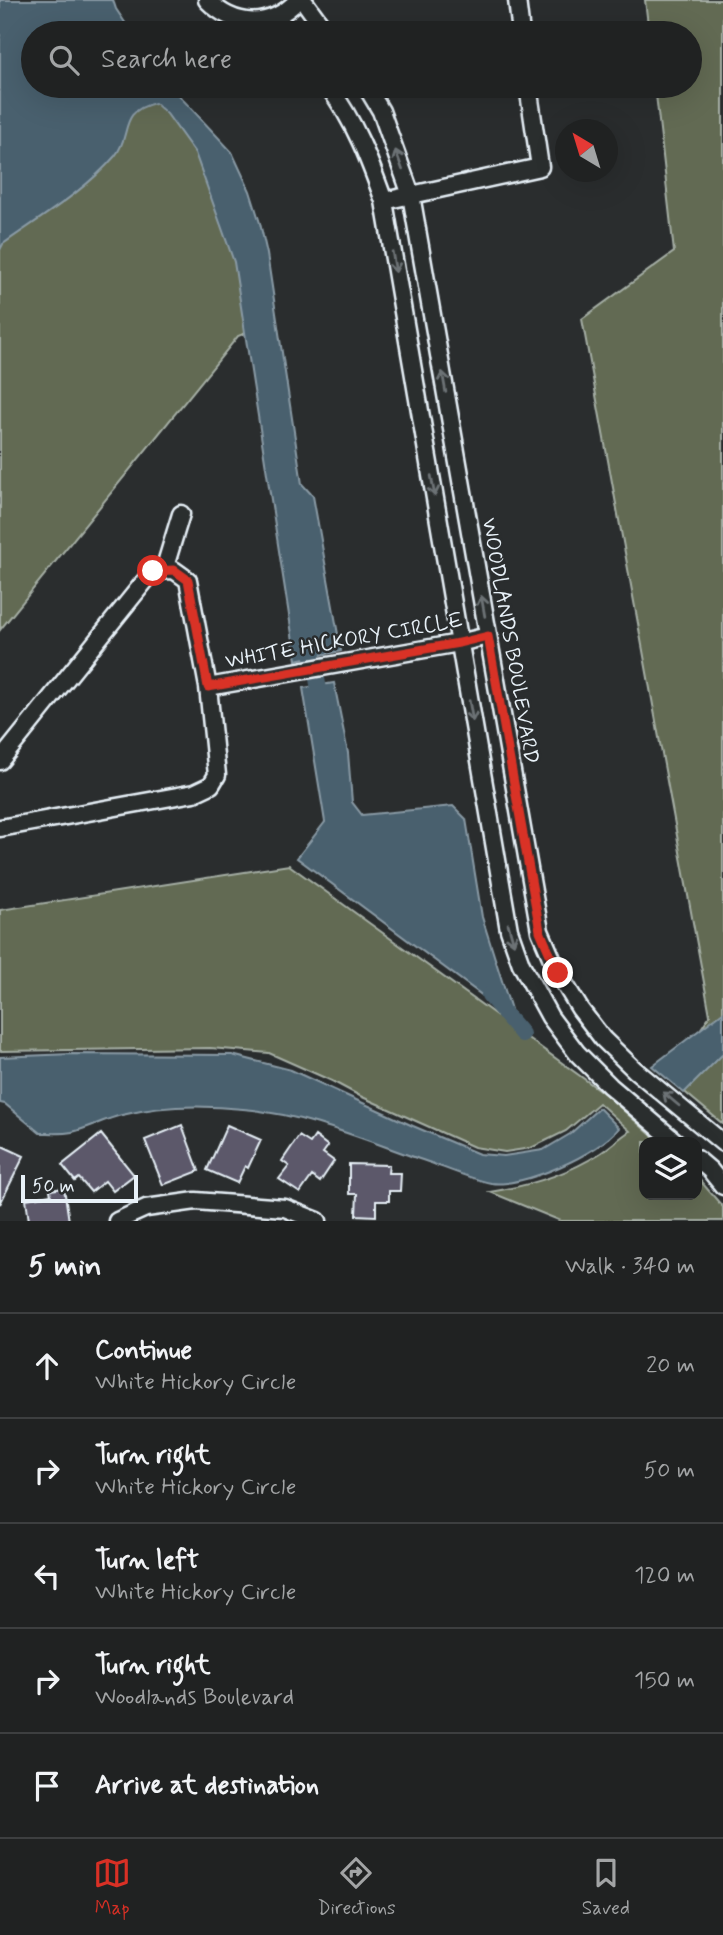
<!DOCTYPE html>
<meta charset="utf-8">
<style>
:root{--surface:#202222;--page:#2d2f2f;--text:#f1f3f6;--muted:#a2a4a5;--line:#3d3f40;--accent:#d93025}
body{margin:0;font-family:Mynerve,sans-serif;background:var(--page);color:var(--text)}
.controls{position:absolute;right:21px;bottom:21px;display:grid;overflow:hidden;border-radius:14px;box-shadow:0 7px 28px #0002}
.controls button{width:63px;height:63px;display:grid;place-items:center;padding:0;border:0;border-bottom:2px solid var(--line);background:var(--surface);color:var(--text);font:35px sans-serif}
.compass{position:absolute;left:555px;top:119px;width:63px;height:63px;border-radius:50%;background:var(--surface);box-shadow:0 7px 28px #0002;rotate:322deg}
.scale{position:absolute;left:21px;bottom:18px;width:117px;box-sizing:border-box;padding-left:7px;border:4px solid #e8f1f8;border-top:0;font-size:19px;line-height:24px;white-space:nowrap;color:#e8f1f8;-webkit-text-stroke:5px #2a2d2e;paint-order:stroke}
.stop{position:absolute;width:21px;height:21px;margin:-16px;border:5px solid #d93025;border-radius:50%;background:#fff}
.stop.end{background:#d93025;border-color:#fff;box-shadow:0 2px 7px #0008}
.list{margin:0;padding:0;list-style:none}
h2{display:flex;justify-content:space-between;align-items:center;height:91px;margin:0;padding:0 28px;font-size:30px}
h2 small{font-size:23px;font-weight:400;color:var(--muted)}
.list li{display:grid;grid-template-columns:46px 1fr auto;gap:21px;align-items:center;box-sizing:border-box;height:105px;padding:0 28px;border-top:2px solid var(--line)}
.list b{display:block;font-size:26px;white-space:nowrap}
.list p{margin:0;font-size:23px;white-space:nowrap;color:var(--muted)}
.list em{font-size:23px;font-style:normal;color:var(--muted)}
.icon{flex:none;width:38px;height:38px;fill:none;stroke:currentColor;stroke-width:2;stroke-linecap:round;stroke-linejoin:round}
.map{position:relative;flex:none;width:723px;height:1221px;overflow:hidden}
.search{position:absolute;background:var(--surface);box-shadow:0 7px 28px #0002;left:21px;right:21px;top:21px;height:77px;display:flex;align-items:center;gap:18px;box-sizing:border-box;padding:0 24px;border-radius:38px;color:var(--muted);font-size:26px}
.sheet{height:616px;background:var(--surface)}
nav{display:flex;justify-content:space-around;align-items:center;box-sizing:border-box;height:98px;border-top:2px solid var(--line);background:var(--surface);font-size:19px;color:var(--muted)}
nav a{display:grid;justify-items:center;gap:4px}
nav .on{color:var(--accent)}
.map>svg:first-child{display:block}
.green{fill:#626b52;stroke:#a5aea5;stroke-width:2}
.water{fill:#4a606e;stroke:#899aa5;stroke-width:2}
.lines{fill:none;stroke-linecap:round;stroke-linejoin:round}
.canal{stroke:#4a606e;stroke-width:16}
.building{fill:#5b596b;stroke:#e8f1f8;stroke-width:2}
.street-casing{stroke:#e8f1f8;stroke-width:21}
.street{stroke:#2a2d2e;stroke-width:16}
.oneway{stroke:#6c7275}
.route{stroke:#d93025;stroke-width:9}
.labels{text-anchor:middle;dominant-baseline:central;stroke-width:5;stroke-linejoin:round;paint-order:stroke}
.street-label{font-size:21px;fill:#e8f1f8;stroke:#2a2d2e}
</style>
<div class="map">
<svg width="723" height="1221" viewBox="0 0 723 1221">
<rect width="100%" height="100%" fill="#2a2d2e"/>
<filter id="ink" filterUnits="userSpaceOnUse"><feTurbulence type="fractalNoise" baseFrequency=".0143" numOctaves="2"/><feDisplacementMap in="SourceGraphic" scale="14" xChannelSelector="R" yChannelSelector="G"/><feConvolveMatrix kernelMatrix="1 2 1 2 8 2 1 2 1" color-interpolation-filters="sRGB"/></filter>
<g filter="url(#ink)">
<path class="green" d="M 645,0 L 723,0 L 723,1124 L 668,1078 L 710,1015 L 582,319 L 674,252 L 655,86 L 690,86 L 690,33 L 649,33 Z
M 134,86 L 202,134 L 256,329 L 238,336 L 0,630 L 0,173 Z
M 289,865 L 605,1094 L 659,1142 L 644,1142 L 644,1195 L 697,1195 L 697,1177 L 723,1207 L 723,1221 L 561,1221 L 490,1192 C 528,1186 566,1175 599,1154 C 610,1147 619,1138 630,1131 L 599,1103 L 566,1131 L 531,1148 L 505,1152 L 474,1147 L 360,1096 L 332,1081 L 269,1053 L 210,1048 L 0,1051 L 0,910 Z"/>
<path class="water" d="M 0,0 L 113,0 L 116,9 L 132,33 L 33,33 L 33,86 L 170,86 L 232,152 L 250,191 L 260,223 L 267,254 L 302,484 L 313,496 L 341,651 L 296,660 L 234,262 L 195,153 L 167,114 L 155,103 C 117,112 133,134 115,156 C 84,192 41,217 3,244 L 0,250 Z
M 334,683 L 348,753 L 352,802 L 362,815 L 453,806 L 466,819 L 482,917 L 514,1019 L 297,858 L 325,822 L 303,688 Z
M 723,1012 L 723,1054 L 684,1093 L 652,1066 Z
M 71,1054 L 232,1055 L 291,1070 L 413,1126 L 479,1154 L 504,1156 L 543,1150 L 570,1134 L 599,1108 L 619,1128 C 600,1153 523,1188 491,1183 C 471,1179 450,1170 431,1163 C 369,1142 310,1115 243,1109 C 204,1105 161,1105 122,1115 C 105,1119 89,1128 72,1132 C 62,1134 50,1133 40,1133 L 5,1104 L 0,1103 L 0,1057 Z"/>
<g class="lines">
<path class="canal" d="M 309,635 L 322,706
M 489,995 L 522,1034"/>
</g>
<path class="building" d="M 182,1125 L 199,1171 L 163,1185 L 145,1140 Z
M 227,1125 L 261,1140 L 248,1168 L 245,1166 L 237,1183 L 207,1170 Z
M 101,1134 L 134,1175 L 113,1191 L 105,1181 L 91,1192 L 79,1178 L 75,1181 L 62,1165 Z
M 299,1136 L 310,1143 L 315,1136 L 328,1146 L 323,1153 L 334,1161 L 320,1182 L 312,1176 L 300,1193 L 279,1179 L 289,1166 L 282,1161 Z
M 0,1145 L 24,1156 L 0,1204 Z
M 349,1164 L 389,1165 L 388,1173 L 401,1173 L 400,1191 L 389,1191 L 389,1201 L 376,1201 L 376,1216 L 356,1215 L 357,1194 L 349,1194 Z
M 64,1188 L 69,1221 L 29,1221 L 26,1199 L 51,1195 L 50,1190 Z"/>
<g class="lines">
<g class="street-casing">
<path id="street" d="M 207,0 C 235,28 270,29 298,0
M 303,0 L 327,33
M 517,0 L 521,33
M 277,17 L 289,33
M 328,86 C 355,122 369,159 384,201 L 509,930 L 521,964 L 550,1017 L 577,1053 L 610,1086 L 676,1142
M 366,86 L 381,111 L 411,195 L 540,931 L 558,973 L 580,1009 L 603,1039 L 635,1070 L 723,1143
M 384,201 L 540,167 L 528,86
M 164,570 L 181,514
M 208,687 L 459,643 L 488,636
M 0,761 L 153,571 L 174,570 L 188,580 L 208,687 L 217,775 L 211,785 L 194,793 L 0,828
M 697,1159 L 710,1170 L 723,1186
M 117,1221 L 146,1208 L 196,1201 L 285,1208 L 318,1221"/>
</g>
<use href="#street" class="street"/>
</g>
<defs><path id="oneway-shaft" d="M-6 0H5M1.5-3L5.5 0L1.5 3" fill="none" stroke-width="1.6" stroke-linecap="round" stroke-linejoin="round" transform="scale(1.75)"/></defs>
<g class="oneway">
<use href="#oneway-shaft" transform="translate(399 160) rotate(-110)"/>
<use href="#oneway-shaft" transform="translate(394 262) rotate(80)"/>
<use href="#oneway-shaft" transform="translate(444 382) rotate(-100)"/>
<use href="#oneway-shaft" transform="translate(433 486) rotate(80)"/>
<use href="#oneway-shaft" transform="translate(483 606) rotate(-100)"/>
<use href="#oneway-shaft" transform="translate(471 711) rotate(80)"/>
<use href="#oneway-shaft" transform="translate(511 934) rotate(74)"/>
<use href="#oneway-shaft" transform="translate(671 1099) rotate(-140)"/>
</g>
</g>
<g class="lines" filter="url(#ink)">
<path class="route" d="M 153,571 L 174,570 L 188,580 L 208,687 L 459,643 L 488,636 L 540,931 L 558,973"/>
</g>
<g class="labels">
<g class="street-label">
<text transform="translate(344 641) rotate(-10)">WHITE HICKORY CIRCLE</text>
<text transform="translate(510 641) rotate(80)">WOODLANDS BOULEVARD</text>
</g>
</g>
</svg>
<div class="controls">
<button><svg class="icon" aria-label="layers" viewBox="0 0 24 24"><path d="M12 4l9 5-9 5-9-5zM3 14l9 5 9-5"/></svg></button>
</div>
<svg class="compass" viewBox="-18 -18 36 36"><path d="M0-13l5 13h-10z" fill="#e53935"/><path d="M0 13l5-13h-10z" fill="#a2a4a5"/></svg>
<div class="scale">50 m</div>
<div class="stop" style="left:153px;top:571px"></div>
<div class="stop end" style="left:558px;top:973px"></div>
<div class="search"><svg class="icon" aria-label="search" viewBox="0 0 24 24"><circle cx="10" cy="10" r="6"/><path d="M15 15l6 6"/></svg>Search here</div>
</div>
<section class="sheet">
<h2>5 min<small>Walk · 340 m</small></h2>
<ul class="list">
<li><svg class="icon" aria-label="ahead" viewBox="0 0 24 24"><path d="M12 20V5M6 11l6-6 6 6"/></svg><div><b>Continue</b><p>White Hickory Circle</p></div><em>20 m</em></li>
<li><svg class="icon" aria-label="right" viewBox="0 0 24 24"><path d="M7 20v-9h11M14 6l5 5-5 5"/></svg><div><b>Turn right</b><p>White Hickory Circle</p></div><em>50 m</em></li>
<li><svg class="icon" aria-label="left" viewBox="0 0 24 24"><path d="M17 20v-9H6M10 6l-5 5 5 5"/></svg><div><b>Turn left</b><p>White Hickory Circle</p></div><em>120 m</em></li>
<li><svg class="icon" aria-label="right" viewBox="0 0 24 24"><path d="M7 20v-9h11M14 6l5 5-5 5"/></svg><div><b>Turn right</b><p>Woodlands Boulevard</p></div><em>150 m</em></li>
<li><svg class="icon" aria-label="arrive" viewBox="0 0 24 24"><path d="M6 21V4h12l-3 4 3 4H6"/></svg><div><b>Arrive at destination</b></div></li>
</ul>
</section>
<nav>
<a class="on"><svg class="icon" aria-label="map" viewBox="0 0 24 24"><path d="M3 6l6-2 6 2 6-2v14l-6 2-6-2-6 2zM9 4v14M15 6v14"/></svg>Map</a>
<a><svg class="icon" aria-label="directions" viewBox="0 0 24 24"><path d="M12 3l9 9-9 9-9-9zM9 14v-3h6M13 9l2 2-2 2"/></svg>Directions</a>
<a><svg class="icon" aria-label="saved" viewBox="0 0 24 24"><path d="M7 4h10v16l-5-4-5 4z"/></svg>Saved</a>
</nav>
